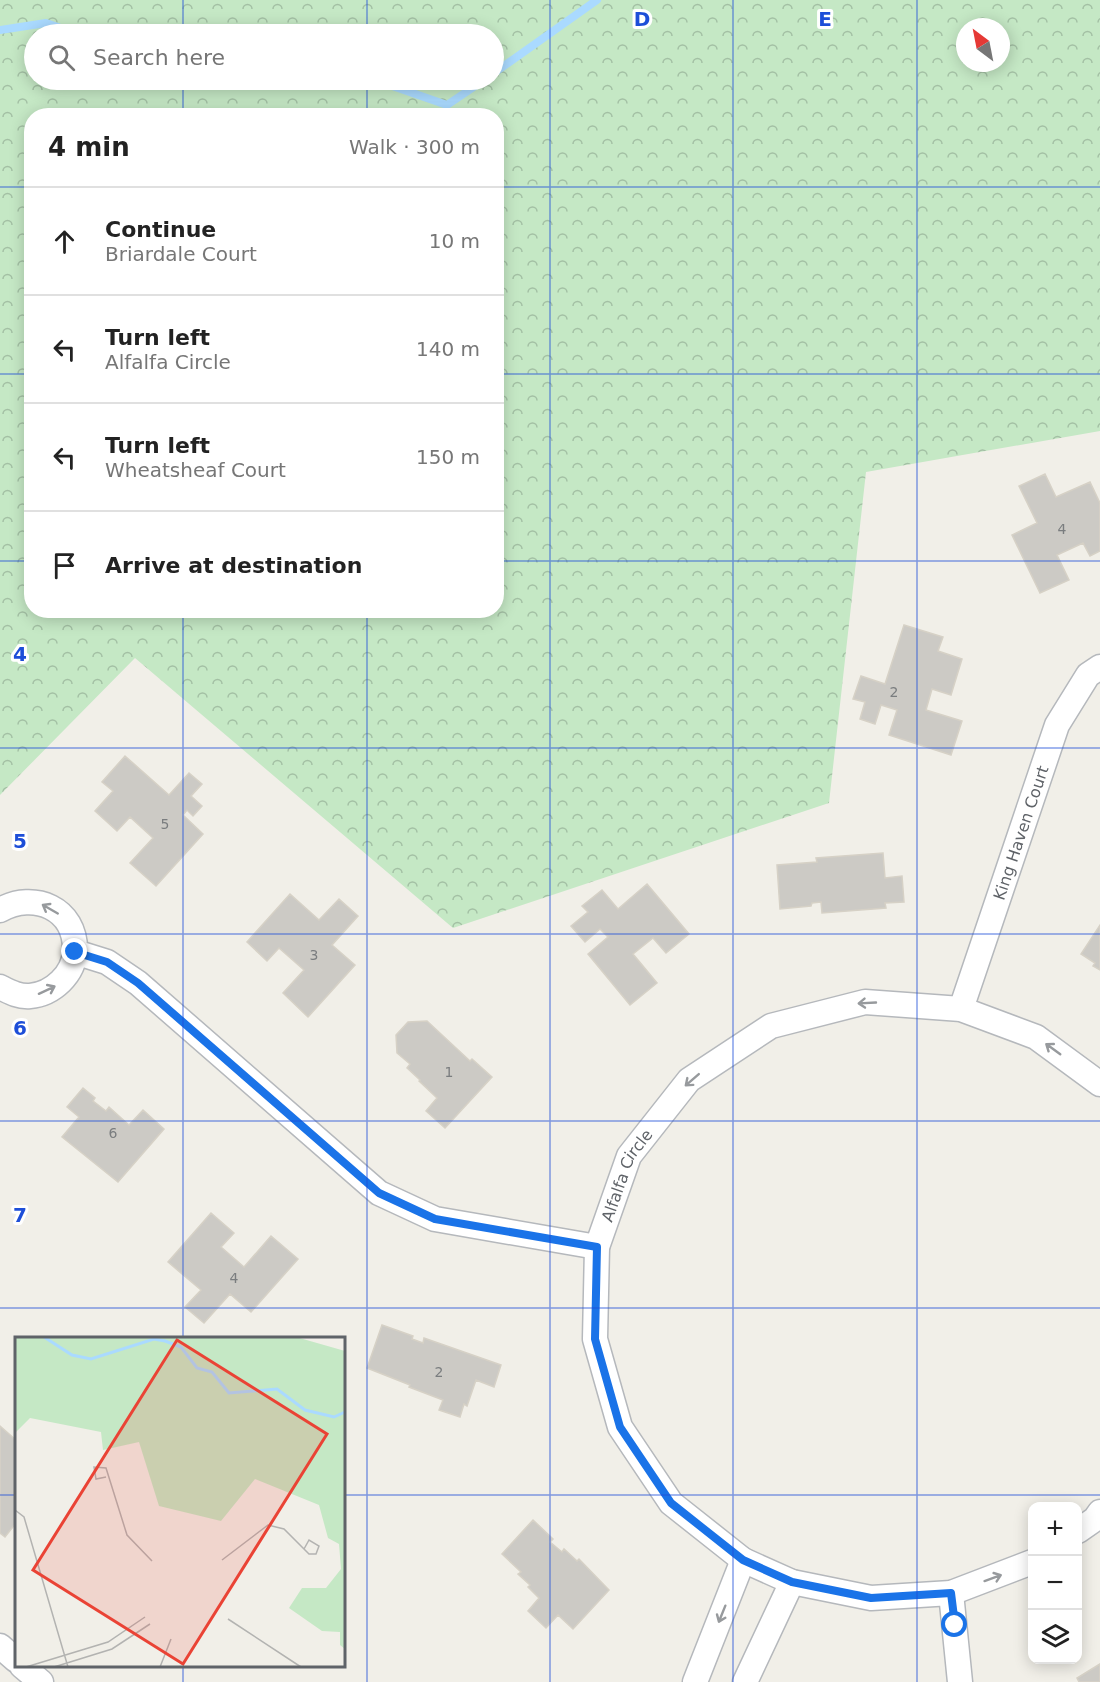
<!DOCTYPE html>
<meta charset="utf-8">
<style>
:root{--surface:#fff;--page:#f6f6f6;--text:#222;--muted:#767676;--line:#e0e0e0}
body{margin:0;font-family:"DejaVu Sans",sans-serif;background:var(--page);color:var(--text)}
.controls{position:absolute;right:18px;bottom:18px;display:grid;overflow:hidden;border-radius:12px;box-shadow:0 3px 15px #0003}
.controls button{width:54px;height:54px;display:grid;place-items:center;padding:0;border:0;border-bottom:2px solid var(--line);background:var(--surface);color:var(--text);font:30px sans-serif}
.compass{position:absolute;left:956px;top:18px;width:54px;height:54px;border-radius:50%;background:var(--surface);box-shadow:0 3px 15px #0003;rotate:328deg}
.stop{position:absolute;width:18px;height:18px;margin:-14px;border:4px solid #1a73e8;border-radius:50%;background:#fff}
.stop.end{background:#1a73e8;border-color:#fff;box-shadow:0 2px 6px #0008}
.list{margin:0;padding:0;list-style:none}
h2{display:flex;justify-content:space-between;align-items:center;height:78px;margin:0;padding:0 24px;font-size:26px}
h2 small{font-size:20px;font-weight:400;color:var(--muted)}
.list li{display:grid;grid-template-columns:39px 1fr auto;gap:18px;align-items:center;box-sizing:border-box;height:108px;padding:0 24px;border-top:2px solid var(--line)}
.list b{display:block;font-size:22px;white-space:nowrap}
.list p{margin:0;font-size:20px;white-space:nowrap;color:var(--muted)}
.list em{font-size:20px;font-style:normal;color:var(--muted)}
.icon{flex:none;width:33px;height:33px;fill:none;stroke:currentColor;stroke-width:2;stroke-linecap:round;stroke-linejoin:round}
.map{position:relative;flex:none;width:1100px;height:1682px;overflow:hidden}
.search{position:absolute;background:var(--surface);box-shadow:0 3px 15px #0003;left:24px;top:24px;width:480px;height:66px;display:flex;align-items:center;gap:15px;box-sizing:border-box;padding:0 21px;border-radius:33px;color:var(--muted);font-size:22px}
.panel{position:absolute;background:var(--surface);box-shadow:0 3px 15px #0003;left:24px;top:108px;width:480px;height:510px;border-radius:24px}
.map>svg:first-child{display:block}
.forest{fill:url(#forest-crowns);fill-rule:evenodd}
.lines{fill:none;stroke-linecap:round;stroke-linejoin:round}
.stream{stroke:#aadaff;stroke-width:8}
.building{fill:#cccac5;stroke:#d6d1c6;stroke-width:1.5}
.minor-casing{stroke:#b5b8bc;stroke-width:27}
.minor{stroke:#fff;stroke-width:24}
.oneway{stroke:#979a9d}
.route{stroke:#1a73e8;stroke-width:8}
.grid{fill:none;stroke:#1d4ed8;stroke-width:1.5;stroke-opacity:0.55}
.labels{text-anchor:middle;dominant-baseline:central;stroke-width:6;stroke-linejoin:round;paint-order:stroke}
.number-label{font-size:14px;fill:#7a7d7f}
.street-label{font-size:16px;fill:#5f6368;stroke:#fff}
.inset-river{fill:none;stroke:#aadaff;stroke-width:3}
.inset-road{fill:none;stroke:#b3b3b1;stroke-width:1.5}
.view{fill:#ea4335;fill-opacity:0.15;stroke:#ea4335;stroke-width:3}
.inset-edge{fill:none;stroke:#5f6368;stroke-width:3}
.grid-label{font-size:20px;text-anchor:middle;font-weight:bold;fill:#1d4ed8;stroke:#fff;stroke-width:6;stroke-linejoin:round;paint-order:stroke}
</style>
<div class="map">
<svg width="1100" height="1682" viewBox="0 0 1100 1682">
<defs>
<pattern id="forest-crowns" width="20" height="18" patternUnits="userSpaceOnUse" patternTransform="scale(1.5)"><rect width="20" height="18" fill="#c5e8c5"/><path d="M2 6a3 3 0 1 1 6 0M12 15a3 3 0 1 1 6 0" fill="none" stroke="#a3c0a4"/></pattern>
</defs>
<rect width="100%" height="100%" fill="#f1efe8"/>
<path class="forest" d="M 0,0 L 1100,0 L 1100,431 L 866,472 L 829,803 L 453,928 L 135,658 L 0,795 ZM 965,27 L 1001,27 L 1001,63 L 965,63 ZM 34,34 L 494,34 L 494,80 L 34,80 ZM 32,116 L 496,116 L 496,610 L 32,610 Z"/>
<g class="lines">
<path class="stream" d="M 0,30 L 46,23 L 78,34
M 494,73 L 597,0
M 375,80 L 447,105 L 484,80"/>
</g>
<path class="building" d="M 1045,474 L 1056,497 L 1090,482 L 1100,503 L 1100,551 L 1090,556 L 1083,543 L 1057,555 L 1069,580 L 1040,593 L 1012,535 L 1037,523 L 1019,486 Z
M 904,625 L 943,637 L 938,651 L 962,659 L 951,695 L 932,689 L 926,710 L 962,721 L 951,755 L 889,735 L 897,710 L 881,705 L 875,724 L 860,719 L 865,702 L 853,699 L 861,676 L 885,684 Z
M 125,756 L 169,795 L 189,773 L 202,784 L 191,796 L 202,806 L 193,816 L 187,810 L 183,815 L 203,834 L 156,886 L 130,863 L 153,838 L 130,817 L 117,831 L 95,811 L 113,791 L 102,782 Z
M 883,853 L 885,878 L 902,876 L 904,902 L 885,903 L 886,908 L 822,913 L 821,902 L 812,903 L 811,906 L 780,909 L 777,865 L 817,862 L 816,858 Z
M 647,884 L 689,934 L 666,953 L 653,938 L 633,954 L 657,983 L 630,1005 L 588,954 L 608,937 L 600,929 L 585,942 L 571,926 L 588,912 L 582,906 L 602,890 L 618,909 Z
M 290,894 L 319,920 L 339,899 L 358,916 L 332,945 L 355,965 L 308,1017 L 283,993 L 304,970 L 279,948 L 267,961 L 247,942 Z
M 1100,925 L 1100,970 L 1093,966 L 1095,963 L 1081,954 Z
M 427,1021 L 470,1061 L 472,1059 L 492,1077 L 445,1128 L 426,1111 L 437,1098 L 419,1081 L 420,1080 L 407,1068 L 410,1064 L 397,1053 L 396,1035 L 408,1022 Z
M 83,1088 L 95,1098 L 93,1101 L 106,1111 L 109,1107 L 129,1125 L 143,1110 L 164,1129 L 118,1182 L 62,1137 L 79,1117 L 67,1107 Z
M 211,1213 L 234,1233 L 221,1247 L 244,1267 L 271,1236 L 298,1259 L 251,1312 L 230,1294 L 204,1323 L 185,1307 L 201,1290 L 168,1262 Z
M 382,1325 L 413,1336 L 412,1339 L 423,1343 L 424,1338 L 501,1365 L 494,1387 L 476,1380 L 467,1406 L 464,1404 L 460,1417 L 439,1410 L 443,1400 L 409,1387 L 410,1385 L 367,1368 Z
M 0,1426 L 16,1440 L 16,1523 L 5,1537 L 0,1533 Z
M 533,1520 L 553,1539 L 550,1542 L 562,1552 L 564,1549 L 577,1561 L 579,1559 L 609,1590 L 573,1629 L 558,1615 L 546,1628 L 528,1611 L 539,1598 L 528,1587 L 530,1585 L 518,1574 L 521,1572 L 502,1554 Z
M 1100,1664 L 1100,1682 L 1079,1682 L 1077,1678 Z"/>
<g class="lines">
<g class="minor-casing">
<g id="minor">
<path d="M 0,910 C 34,891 76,908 75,951 C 74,974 53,994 30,996 C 19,997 10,992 0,987"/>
<path d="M 75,952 L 107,962 L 138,983 L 379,1193 L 435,1219 L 597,1247"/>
<path id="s1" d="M 961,1009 L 1057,725 L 1088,675 L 1100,667"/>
<path d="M 1078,1531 L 1095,1519 L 1100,1512"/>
<path id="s2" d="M 1032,1562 L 951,1593 L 871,1598 L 792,1582 L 743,1560 L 671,1503 L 620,1427 L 595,1339 L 597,1247 L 629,1156 L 689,1080 L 771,1026 L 865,1002 L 961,1009 L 1036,1037 L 1100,1084"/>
<path d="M 951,1593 L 960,1682"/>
<path d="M 0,1646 L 16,1660"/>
<path d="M 22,1666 L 41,1682"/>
<path d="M 695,1682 L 743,1560"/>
<path d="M 745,1682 L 792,1582"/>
</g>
</g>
<use href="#minor" class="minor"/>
</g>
<defs><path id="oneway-shaft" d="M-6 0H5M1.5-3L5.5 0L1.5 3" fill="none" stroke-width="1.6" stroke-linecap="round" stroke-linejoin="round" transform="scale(1.5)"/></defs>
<g class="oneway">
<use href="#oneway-shaft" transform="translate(50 909) rotate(-150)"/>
<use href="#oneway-shaft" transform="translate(47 990) rotate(-25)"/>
<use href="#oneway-shaft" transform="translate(867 1003) rotate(177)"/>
<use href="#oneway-shaft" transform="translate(1053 1049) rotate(-144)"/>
<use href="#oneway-shaft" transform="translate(692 1080) rotate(139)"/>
<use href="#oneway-shaft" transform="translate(993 1578) rotate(-20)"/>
<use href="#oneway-shaft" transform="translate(722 1614) rotate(112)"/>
</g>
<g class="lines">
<path class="route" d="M 75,952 L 107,962 L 138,983 L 379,1193 L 435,1219 L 597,1247 L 595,1339 L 620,1427 L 671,1503 L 743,1560 L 792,1582 L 871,1598 L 951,1593 L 955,1625"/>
</g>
<path class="grid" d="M 183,0 L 183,34M 367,0 L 367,34M 550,0 L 550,1682M 733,0 L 733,1682M 917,0 L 917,1682M 183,80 L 183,116M 367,80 L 367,116M 0,187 L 32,187M 496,187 L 1100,187M 0,374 L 32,374M 496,374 L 1100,374M 0,561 L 32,561M 496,561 L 1100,561M 183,610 L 183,1338M 367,610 L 367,1682M 0,748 L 1100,748M 0,934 L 1100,934M 0,1121 L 1100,1121M 0,1308 L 1100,1308M 0,1495 L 16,1495M 344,1495 L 1100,1495M 183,1666 L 183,1682"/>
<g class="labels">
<g class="number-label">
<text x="1062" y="529">4</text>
<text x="894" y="692">2</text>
<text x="165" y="824">5</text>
<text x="314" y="955">3</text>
<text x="449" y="1072">1</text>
<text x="113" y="1133">6</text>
<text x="234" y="1278">4</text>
<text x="439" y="1372">2</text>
</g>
<g class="street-label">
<text stroke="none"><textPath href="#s1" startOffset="186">King Haven Court</textPath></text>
<text stroke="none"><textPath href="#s2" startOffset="746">Alfalfa Circle</textPath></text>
</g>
</g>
<g transform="translate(15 1337)">
<rect width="330" height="330" fill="#f1efe8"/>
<path d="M 0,0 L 281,0 L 330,14 L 330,312 L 325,308 L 325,295 L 307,294 L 274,271 L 287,251 L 311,251 L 326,232 L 324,207 L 313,201 L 304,168 L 240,142 L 206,184 L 144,169 L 124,105 L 88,113 L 86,95 L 15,81 L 0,96 Z" fill="#c5e8c5"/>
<path class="inset-river" d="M 29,0 L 57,18 L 76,22 L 139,2 L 150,4 L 166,10 L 182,31 L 197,35 L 214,56 L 262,52 L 290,73 L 319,80 L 330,75"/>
<path class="inset-road" d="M 91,140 L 81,142 L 79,130 L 91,131 L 112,198 L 137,224M 0,173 L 9,180 L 53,330M 207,223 L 253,188 L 269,192 L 294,217 L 301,217 L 304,209 L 294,203 L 289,212M 213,282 L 286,330M 11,330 L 93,305 L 130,280M 39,330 L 97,312 L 135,287M 145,330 L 156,302"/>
<path class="view" d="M 162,3 L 312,97 L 168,327 L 18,233 Z"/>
<rect width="330" height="330" class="inset-edge"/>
</g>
<g class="grid-label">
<text x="642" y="26">D</text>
<text x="825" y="26">E</text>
<text x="20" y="661">4</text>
<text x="20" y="848">5</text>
<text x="20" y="1035">6</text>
<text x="20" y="1222">7</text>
</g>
</svg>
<div class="controls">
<button>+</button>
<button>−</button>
<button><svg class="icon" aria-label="layers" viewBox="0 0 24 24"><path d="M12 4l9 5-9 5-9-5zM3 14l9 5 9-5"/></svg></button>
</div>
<svg class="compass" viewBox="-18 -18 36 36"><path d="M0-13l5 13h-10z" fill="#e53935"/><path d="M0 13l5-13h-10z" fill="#767676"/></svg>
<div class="stop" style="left:955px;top:1625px"></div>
<div class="stop end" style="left:75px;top:952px"></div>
<div class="search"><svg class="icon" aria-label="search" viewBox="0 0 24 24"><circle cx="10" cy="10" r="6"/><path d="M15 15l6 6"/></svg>Search here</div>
<section class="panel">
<h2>4 min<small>Walk · 300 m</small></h2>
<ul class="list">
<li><svg class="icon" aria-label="ahead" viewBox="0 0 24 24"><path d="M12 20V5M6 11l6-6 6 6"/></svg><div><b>Continue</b><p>Briardale Court</p></div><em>10 m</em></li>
<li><svg class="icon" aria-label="left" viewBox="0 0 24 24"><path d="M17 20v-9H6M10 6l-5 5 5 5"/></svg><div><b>Turn left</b><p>Alfalfa Circle</p></div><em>140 m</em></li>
<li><svg class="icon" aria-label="left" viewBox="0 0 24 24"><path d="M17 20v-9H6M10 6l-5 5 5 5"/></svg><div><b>Turn left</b><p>Wheatsheaf Court</p></div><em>150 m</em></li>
<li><svg class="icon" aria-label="arrive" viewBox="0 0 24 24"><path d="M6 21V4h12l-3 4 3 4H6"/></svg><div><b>Arrive at destination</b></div></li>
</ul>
</section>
</div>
